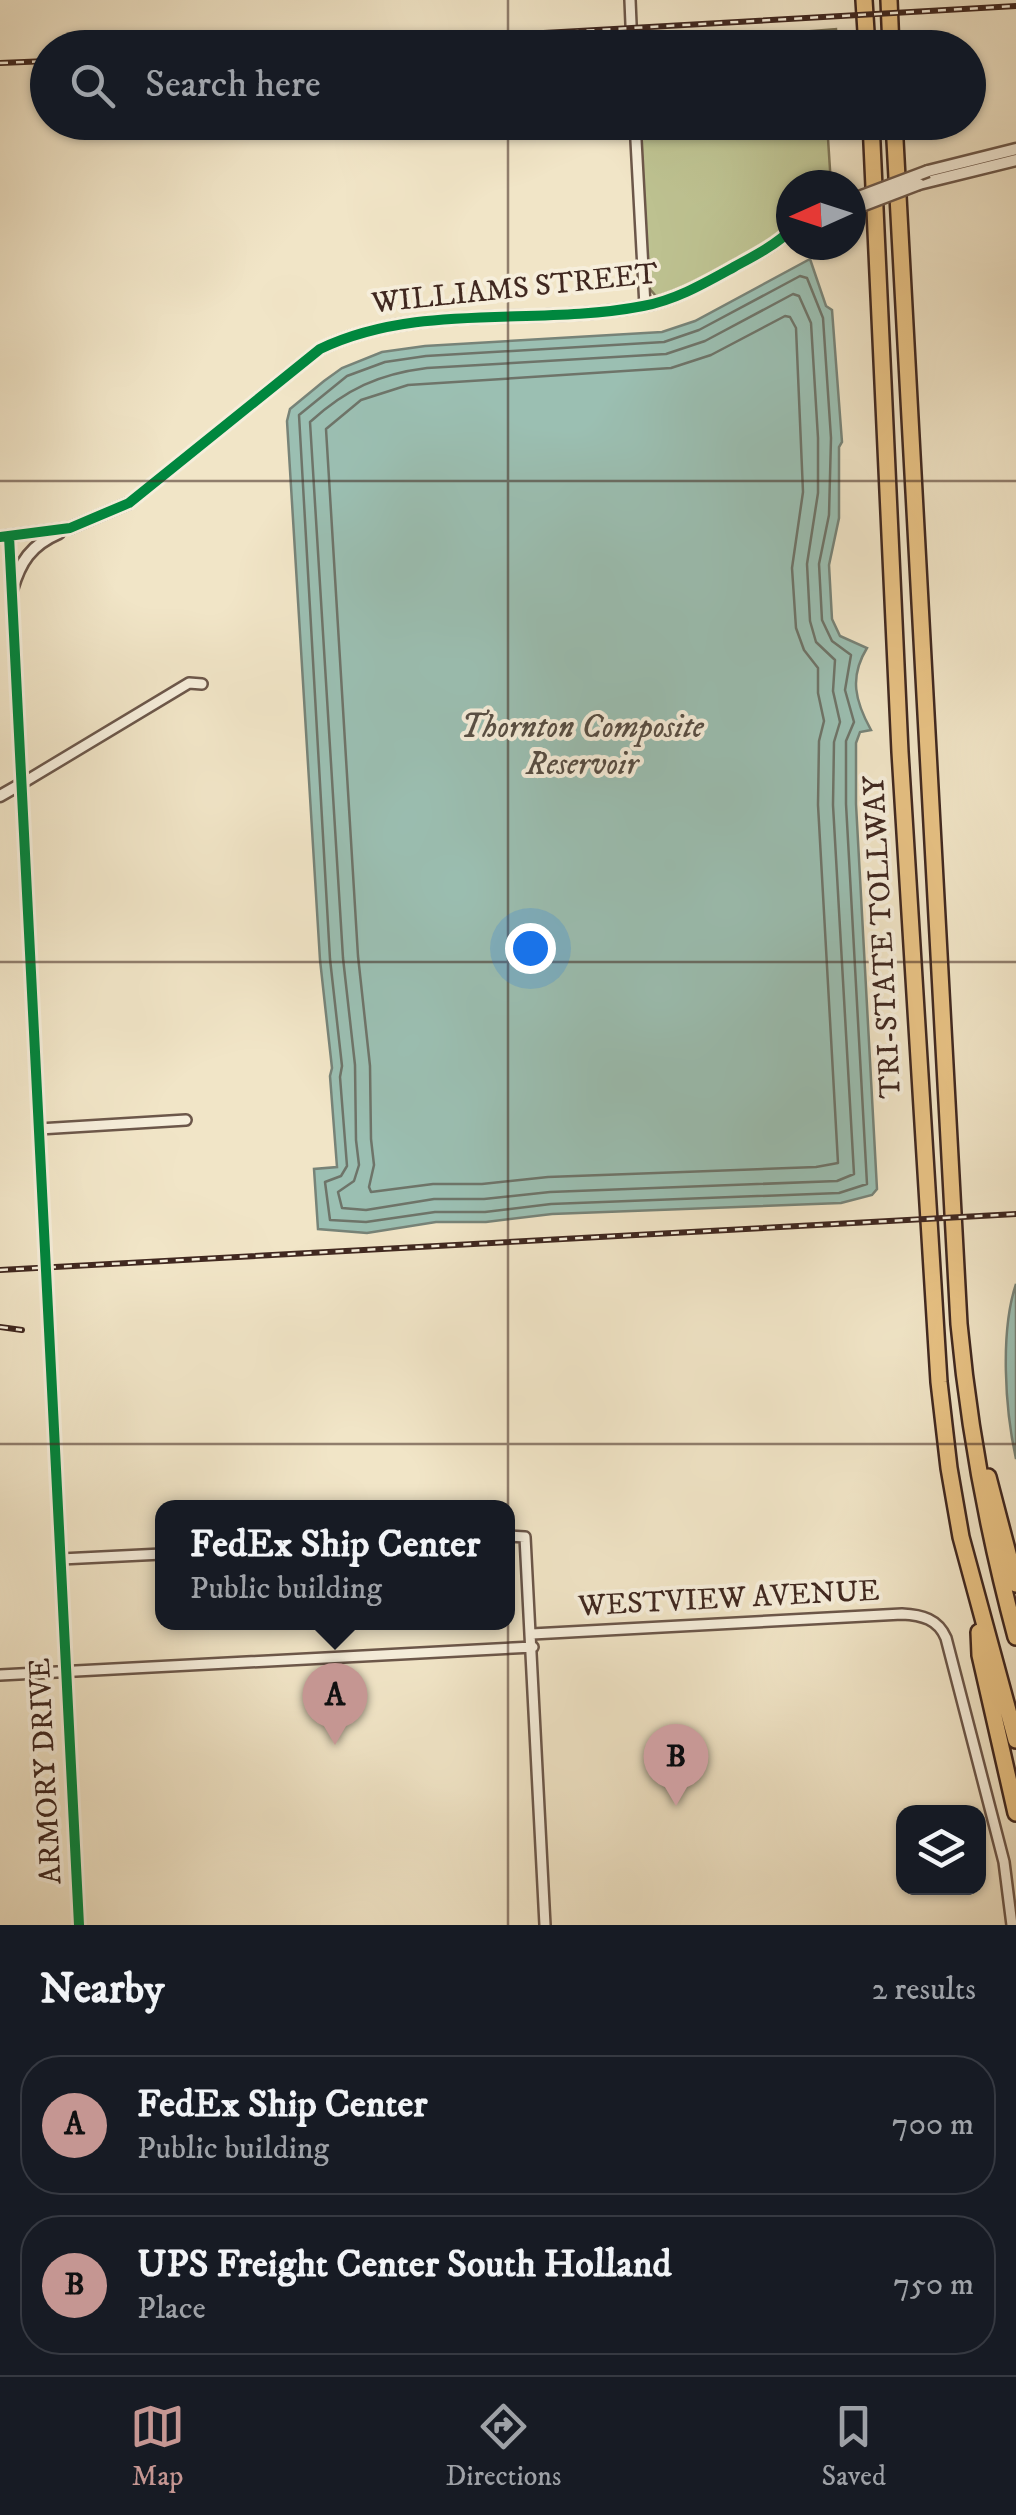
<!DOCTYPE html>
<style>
:root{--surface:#171b24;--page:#20242c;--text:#f1f3f6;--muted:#9ea1a6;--line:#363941;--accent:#c59692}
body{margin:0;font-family:"IM FELL DW Pica",serif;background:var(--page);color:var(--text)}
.controls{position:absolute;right:30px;bottom:30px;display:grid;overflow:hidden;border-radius:20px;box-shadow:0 2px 8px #0004}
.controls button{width:90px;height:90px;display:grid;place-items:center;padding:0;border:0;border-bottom:2px solid var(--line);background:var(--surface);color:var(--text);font:50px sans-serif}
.compass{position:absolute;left:776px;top:170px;width:90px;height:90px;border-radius:50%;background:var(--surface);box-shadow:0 2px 8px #0004;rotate:267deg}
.you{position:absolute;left:530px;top:948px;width:35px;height:35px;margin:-25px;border:8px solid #fff;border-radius:50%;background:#1a73e8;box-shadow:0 0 0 15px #1a73e833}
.badge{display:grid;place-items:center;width:65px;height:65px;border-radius:50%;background:var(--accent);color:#111;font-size:32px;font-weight:700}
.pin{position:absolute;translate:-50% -82px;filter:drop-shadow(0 2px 5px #0008)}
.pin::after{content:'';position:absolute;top:52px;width:35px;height:30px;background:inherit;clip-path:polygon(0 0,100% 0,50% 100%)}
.popup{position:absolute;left:155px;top:1500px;width:360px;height:130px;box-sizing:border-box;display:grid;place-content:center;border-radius:20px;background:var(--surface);filter:drop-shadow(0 2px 8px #0005);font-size:32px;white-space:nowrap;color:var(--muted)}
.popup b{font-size:38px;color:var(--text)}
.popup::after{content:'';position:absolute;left:50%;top:100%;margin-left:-20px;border:20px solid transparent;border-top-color:var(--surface)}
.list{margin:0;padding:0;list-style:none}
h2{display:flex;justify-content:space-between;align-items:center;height:130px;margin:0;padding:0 40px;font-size:42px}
h2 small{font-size:32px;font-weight:400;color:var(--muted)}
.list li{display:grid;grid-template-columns:65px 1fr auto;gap:30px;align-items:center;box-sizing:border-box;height:140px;margin:0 20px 20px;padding:0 20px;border:2px solid var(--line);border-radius:40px}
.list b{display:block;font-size:38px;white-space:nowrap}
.list p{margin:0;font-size:32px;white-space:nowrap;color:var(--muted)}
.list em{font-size:32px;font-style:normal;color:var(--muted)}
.icon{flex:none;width:55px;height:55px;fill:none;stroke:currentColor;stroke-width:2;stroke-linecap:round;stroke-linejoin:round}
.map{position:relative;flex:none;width:1016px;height:1925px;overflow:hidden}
.search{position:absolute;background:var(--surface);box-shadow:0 2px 8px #0004;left:30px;right:30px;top:30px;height:110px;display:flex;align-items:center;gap:25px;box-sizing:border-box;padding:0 35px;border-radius:55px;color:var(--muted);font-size:38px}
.sheet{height:450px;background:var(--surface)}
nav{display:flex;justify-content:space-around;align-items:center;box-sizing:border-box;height:140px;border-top:2px solid var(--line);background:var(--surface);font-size:28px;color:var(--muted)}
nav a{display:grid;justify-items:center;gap:5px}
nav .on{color:var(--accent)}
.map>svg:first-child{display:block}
.green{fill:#bec392;stroke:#7f7659;stroke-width:2.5}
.water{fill:#9bbfb2;stroke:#778378;stroke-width:2.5}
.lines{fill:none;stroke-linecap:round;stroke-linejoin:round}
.shore{stroke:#6e7469;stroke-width:2.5}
.minor-casing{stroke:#6c574a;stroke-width:14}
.tertiary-casing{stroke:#6c574a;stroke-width:15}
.motorway-casing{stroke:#402820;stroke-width:20}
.minor{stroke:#f6eedb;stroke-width:9}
.tertiary{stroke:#f6eedb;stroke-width:10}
.motorway{stroke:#e8c284;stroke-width:15}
.rail-casing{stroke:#402820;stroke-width:6}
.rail{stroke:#f6eedb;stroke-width:2.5;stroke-dasharray:8;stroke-linecap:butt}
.tertiary-bridge-casing{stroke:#6c574a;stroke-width:15;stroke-linecap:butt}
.tertiary-bridge{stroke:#f6eedb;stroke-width:10}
.cycleway-casing{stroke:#f6eedb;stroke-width:16}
.cycleway{stroke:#00873e;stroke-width:10}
.grid{fill:none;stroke:#402820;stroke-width:2.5;stroke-opacity:0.55}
.labels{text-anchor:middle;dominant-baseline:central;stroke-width:8;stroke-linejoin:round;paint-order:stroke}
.street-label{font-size:30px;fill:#402820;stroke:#f6eedb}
.water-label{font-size:32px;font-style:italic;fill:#574e44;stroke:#f6eedb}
</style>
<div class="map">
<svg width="1016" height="1925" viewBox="0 0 1016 1925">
<rect width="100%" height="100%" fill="#f1e5c7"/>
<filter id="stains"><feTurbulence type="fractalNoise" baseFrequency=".002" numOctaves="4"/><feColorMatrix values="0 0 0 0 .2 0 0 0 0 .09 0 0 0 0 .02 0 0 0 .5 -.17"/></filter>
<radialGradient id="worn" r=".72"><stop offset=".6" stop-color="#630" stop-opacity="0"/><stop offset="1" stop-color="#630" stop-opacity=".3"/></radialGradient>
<path class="green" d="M 836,29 L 837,47 L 637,47 L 637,45 Z
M 640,123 L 827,123 L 831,185 L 791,185 L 791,225 L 669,305 L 662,303 L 649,288 Z"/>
<path class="water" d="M 810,259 L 826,306 L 832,310 L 842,442 L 839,447 L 839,518 L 829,565 L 832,619 L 840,636 L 867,648 C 849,677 855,701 871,730 L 860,732 L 856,743 L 856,804 L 877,1189 L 872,1195 L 841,1203 L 552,1214 L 486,1222 L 436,1222 L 367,1233 L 318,1229 L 314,1169 L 337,1167 L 330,1076 L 332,1068 L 320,960 L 287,421 L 290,409 L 324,381 L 342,368 L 382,352 L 425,346 L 662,332 L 695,321 Z
M 1016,1284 L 1016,1459 C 1005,1409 1000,1332 1016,1284 Z"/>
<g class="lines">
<path class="shore" d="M 800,276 L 807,278 L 823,318 L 831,438 L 829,515 L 819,564 L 822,620 L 832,641 L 851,655 L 845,690 L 854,722 L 846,741 L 846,804 L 867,1184 L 839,1193 L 551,1204 L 485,1212 L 435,1212 L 366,1222 L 330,1220 L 325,1182 L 341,1176 L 347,1166 L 340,1077 L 342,1066 L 330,959 L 299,415 L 347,376 L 385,362 L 426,356 L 664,342 L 699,330 Z
M 793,294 L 799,296 L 811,323 L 818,438 L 818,493 L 807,564 L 810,621 L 816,642 L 835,660 L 833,691 L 840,722 L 834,742 L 833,805 L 854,1174 L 837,1181 L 550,1192 L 484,1199 L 434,1199 L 366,1210 L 342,1208 L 338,1192 L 354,1181 L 359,1165 L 356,1140 L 355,1065 L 343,958 L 310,422 C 346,389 379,374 427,368 L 666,354 L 705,341 Z
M 785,316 L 790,317 L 796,328 L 803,492 L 792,568 L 796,628 L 804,650 L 818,668 L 818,693 L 824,721 L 819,741 L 818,805 L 838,1163 L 816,1167 L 548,1177 L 482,1184 L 433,1184 L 371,1192 L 369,1187 L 374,1165 L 371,1139 L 370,1066 L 358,956 L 326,429 L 361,400 L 408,385 L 671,368 L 711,355 Z"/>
<g class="minor-casing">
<path id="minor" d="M 630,0 L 632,48
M 635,122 L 645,306
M 9,536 L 79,1925
M 21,784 L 189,683 L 202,684
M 39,1129 L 186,1120
M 508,1536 L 525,1537 L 545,1925
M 61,1559 L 162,1554
M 532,1634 L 902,1614 C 922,1615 938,1619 946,1638 L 1004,1862 L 1012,1925
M 0,1675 L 533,1647"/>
</g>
<g class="tertiary-casing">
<path id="tertiary" d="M 928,171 L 1016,149
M 919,184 L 1016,160
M 0,537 L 70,528 L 129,503 L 320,349 C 420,301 536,327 643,306 C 676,300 705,283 734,267 C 754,256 774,246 791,230
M 12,590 C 20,562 31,545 59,533
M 0,796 L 21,784"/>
</g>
<g class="motorway-casing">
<path id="motorway" d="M 864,0 L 867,48
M 889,0 L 891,48
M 871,122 L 900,752 L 939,1382 L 949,1468 L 961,1537 L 1016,1740
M 894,122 L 959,1324 C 969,1431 988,1533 1016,1637
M 988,1477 L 1016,1584
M 979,1632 L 980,1655 L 1016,1813"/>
</g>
<use href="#minor" class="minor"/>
<use href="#tertiary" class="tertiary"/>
<use href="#motorway" class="motorway"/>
<g class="rail-casing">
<path id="rail" d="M 283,48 L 1016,6
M 0,63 L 48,61
M 0,1270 L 1016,1214
M 0,1327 L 22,1330"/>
</g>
<use href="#rail" class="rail"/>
<g class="tertiary-bridge-casing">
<path id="tertiary-bridge" d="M 851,200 L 928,171
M 851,210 L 919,184"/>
</g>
<use href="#tertiary-bridge" class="tertiary-bridge"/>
<g class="cycleway-casing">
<path id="cycleway" d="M 9,536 L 79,1925
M 0,537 L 70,528 L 129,503 L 320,349 C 420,301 536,327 643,306 C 676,300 705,283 734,267 C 754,256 774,246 791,230"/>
</g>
<use href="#cycleway" class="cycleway"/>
</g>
<path class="grid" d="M 508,0 L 508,48M 508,122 L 508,1925M 0,481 L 1016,481M 0,962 L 1016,962M 0,1444 L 1016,1444"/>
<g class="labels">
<g class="street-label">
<text transform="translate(515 289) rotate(-6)">WILLIAMS STREET</text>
<text transform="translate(883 937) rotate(-93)">TRI-STATE TOLLWAY</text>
<text transform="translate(729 1599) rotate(-3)">WESTVIEW AVENUE</text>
<text transform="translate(46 1771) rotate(-93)">ARMORY DRIVE</text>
</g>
<g class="water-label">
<text x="582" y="728">Thornton Composite<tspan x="582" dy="37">Reservoir</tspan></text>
</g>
</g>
<rect width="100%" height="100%" filter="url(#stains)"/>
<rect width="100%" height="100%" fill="url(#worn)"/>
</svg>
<div class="controls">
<button><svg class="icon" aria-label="layers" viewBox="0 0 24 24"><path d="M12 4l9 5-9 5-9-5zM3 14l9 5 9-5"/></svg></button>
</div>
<svg class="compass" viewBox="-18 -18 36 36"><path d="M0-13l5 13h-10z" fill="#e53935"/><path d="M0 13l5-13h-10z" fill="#9ea1a6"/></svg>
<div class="you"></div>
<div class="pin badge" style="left:335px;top:1745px">A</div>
<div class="popup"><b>FedEx Ship Center</b>Public building</div>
<div class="pin badge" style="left:676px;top:1806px">B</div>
<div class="search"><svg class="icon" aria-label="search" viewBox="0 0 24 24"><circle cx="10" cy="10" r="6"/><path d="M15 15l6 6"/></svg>Search here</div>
</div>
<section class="sheet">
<h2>Nearby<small>2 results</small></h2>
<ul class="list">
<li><span class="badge">A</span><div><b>FedEx Ship Center</b><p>Public building</p></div><em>700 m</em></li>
<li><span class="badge">B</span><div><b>UPS Freight Center South Holland</b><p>Place</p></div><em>750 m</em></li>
</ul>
</section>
<nav>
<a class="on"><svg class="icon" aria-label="map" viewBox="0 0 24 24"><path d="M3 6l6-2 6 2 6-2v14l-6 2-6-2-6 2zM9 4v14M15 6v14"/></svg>Map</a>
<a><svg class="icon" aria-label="directions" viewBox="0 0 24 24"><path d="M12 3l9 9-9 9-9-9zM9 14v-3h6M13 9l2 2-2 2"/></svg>Directions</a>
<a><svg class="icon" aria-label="saved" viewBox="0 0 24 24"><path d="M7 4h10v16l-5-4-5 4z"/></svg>Saved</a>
</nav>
